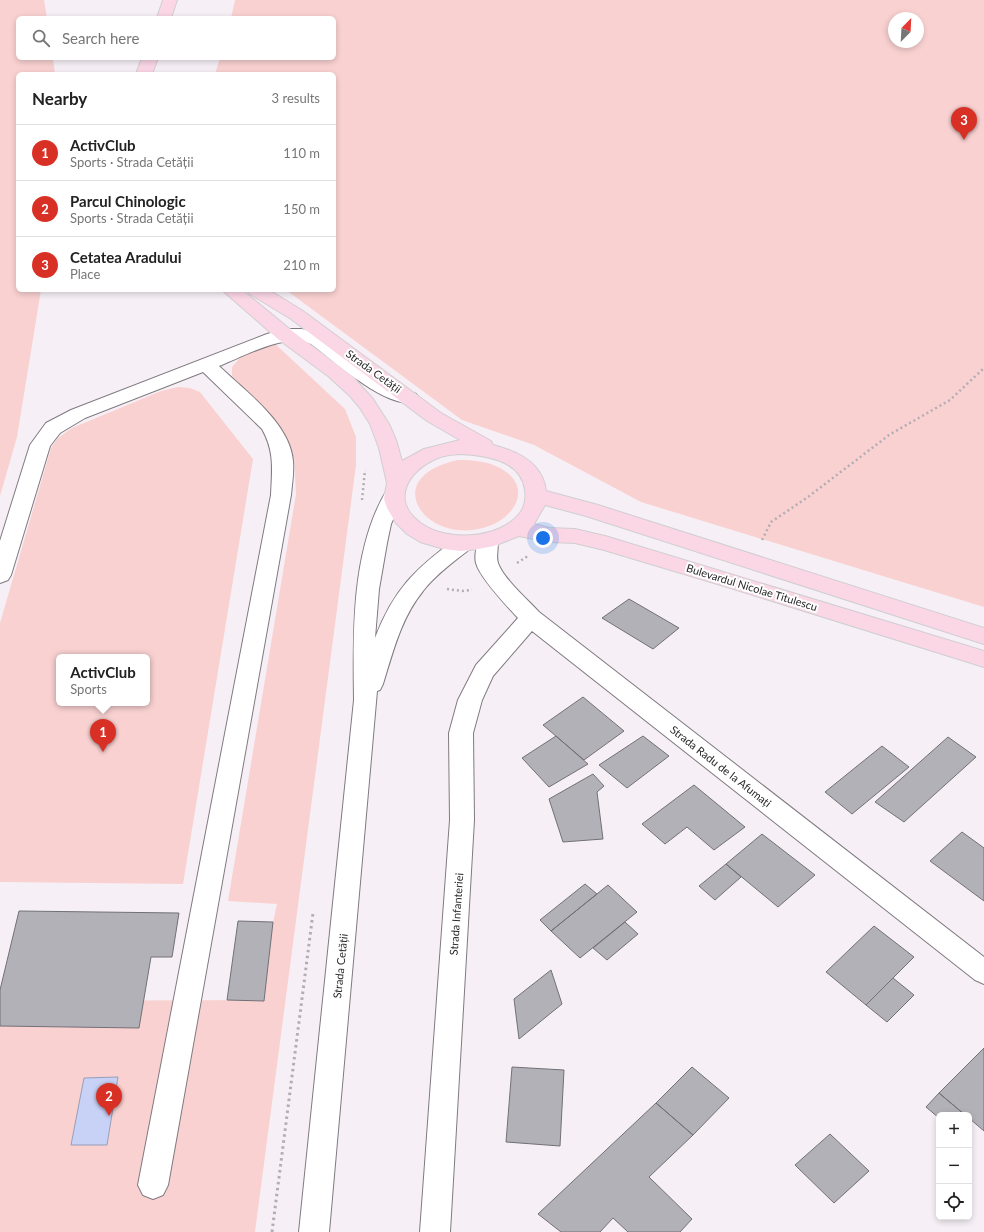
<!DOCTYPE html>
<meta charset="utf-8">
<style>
:root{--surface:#fff;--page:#f6f6f6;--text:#222;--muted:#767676;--line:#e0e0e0;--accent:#d93025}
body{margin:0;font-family:Lato,sans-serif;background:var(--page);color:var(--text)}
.controls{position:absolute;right:12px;bottom:12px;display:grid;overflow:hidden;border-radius:6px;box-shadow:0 2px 6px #0003}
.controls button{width:36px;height:36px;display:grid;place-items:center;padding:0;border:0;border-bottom:1px solid var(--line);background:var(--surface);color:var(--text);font:20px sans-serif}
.compass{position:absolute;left:888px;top:12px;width:36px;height:36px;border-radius:50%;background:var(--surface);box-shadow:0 2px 6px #0003;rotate:24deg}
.you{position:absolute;left:543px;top:538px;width:14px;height:14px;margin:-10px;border:3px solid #fff;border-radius:50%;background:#1a73e8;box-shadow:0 0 0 6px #1a73e833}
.badge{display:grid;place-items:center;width:26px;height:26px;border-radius:50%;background:var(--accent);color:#fff;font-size:13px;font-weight:700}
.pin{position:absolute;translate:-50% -33px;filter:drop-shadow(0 1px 2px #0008)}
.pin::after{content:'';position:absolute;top:21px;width:14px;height:12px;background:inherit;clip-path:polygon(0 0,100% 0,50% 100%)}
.popup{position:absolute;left:56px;top:654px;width:94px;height:52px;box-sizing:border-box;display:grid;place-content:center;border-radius:6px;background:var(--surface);filter:drop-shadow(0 1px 3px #0005);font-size:13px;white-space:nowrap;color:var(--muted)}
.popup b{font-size:15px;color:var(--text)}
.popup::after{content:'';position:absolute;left:50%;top:100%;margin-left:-8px;border:8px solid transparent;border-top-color:var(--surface)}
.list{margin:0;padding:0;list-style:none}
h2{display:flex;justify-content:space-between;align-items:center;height:52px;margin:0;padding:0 16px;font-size:17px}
h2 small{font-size:13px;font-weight:400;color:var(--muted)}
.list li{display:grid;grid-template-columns:26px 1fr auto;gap:12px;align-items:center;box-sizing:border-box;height:56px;padding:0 16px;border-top:1px solid var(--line)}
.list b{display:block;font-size:15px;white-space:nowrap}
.list p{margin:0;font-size:13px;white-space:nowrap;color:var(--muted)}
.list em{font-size:13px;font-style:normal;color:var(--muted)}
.icon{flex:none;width:22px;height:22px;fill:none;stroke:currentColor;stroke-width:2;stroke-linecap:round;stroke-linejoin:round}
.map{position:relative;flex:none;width:984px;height:1232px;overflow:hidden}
.search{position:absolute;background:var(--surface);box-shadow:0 2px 6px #0003;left:16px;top:16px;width:320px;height:44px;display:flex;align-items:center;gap:10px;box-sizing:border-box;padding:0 14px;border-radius:6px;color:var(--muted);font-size:15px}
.panel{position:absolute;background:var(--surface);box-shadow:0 2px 6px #0003;left:16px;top:72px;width:320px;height:220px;border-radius:6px}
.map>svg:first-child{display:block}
.green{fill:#f9d1d1;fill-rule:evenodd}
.water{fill:#c8d2f7;stroke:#989fb9}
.building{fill:#b3b1b8;stroke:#727077}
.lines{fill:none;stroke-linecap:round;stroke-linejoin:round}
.minor-casing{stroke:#807a80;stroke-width:2}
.major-casing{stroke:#d0cfd0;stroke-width:2}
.path-far1{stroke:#b2adb2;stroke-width:2.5;stroke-dasharray:2 3;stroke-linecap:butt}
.path{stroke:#b2adb2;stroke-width:3;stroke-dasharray:2.5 3.5;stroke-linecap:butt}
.minor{fill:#fff;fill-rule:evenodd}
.major{fill:#fbd6e5;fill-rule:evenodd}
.labels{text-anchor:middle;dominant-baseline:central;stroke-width:4;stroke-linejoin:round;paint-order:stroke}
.street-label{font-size:11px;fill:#292729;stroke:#fff}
</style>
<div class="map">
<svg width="984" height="1232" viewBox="0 0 984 1232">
<rect width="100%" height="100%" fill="#f6f0f6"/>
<path class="green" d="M 0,0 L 44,0 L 47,18 L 18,18 L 18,58 L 53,58 L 55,74 L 18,74 L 18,290 L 41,290 L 17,437 L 0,496 Z
M 235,0 L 984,0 L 984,607 L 641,502 L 534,445 L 462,420 L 286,290 L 334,290 L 334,74 L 215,74 L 220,58 L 334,58 L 334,18 L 231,18 ZM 894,18 L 918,18 L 918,42 L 894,42 Z
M 272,341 L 345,409 L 356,437 L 356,465 L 255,1232 L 0,1232 L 0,1001 L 264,1000 L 273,922 L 277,904 L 228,901 L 296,494 L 294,457 L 277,422 L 232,376 L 232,367 L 239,359 Z
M 178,387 L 190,388 L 200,392 L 253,459 L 183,884 L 0,882 L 0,623 L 51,448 L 58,438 L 72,428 L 161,391 ZM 59,657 L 147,657 L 147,703 L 59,703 Z
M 458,460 C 473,460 487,461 500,468 C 535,487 514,520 483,528 C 424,544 378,477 458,460 Z"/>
<path class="water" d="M 118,1077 L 107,1145 L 71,1145 L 84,1078 Z"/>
<path class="building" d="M 629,599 L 679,628 L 653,649 L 602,618 Z
M 583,697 L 624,731 L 584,760 L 543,725 Z
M 556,736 L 588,764 L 549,787 L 522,758 Z
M 643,736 L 669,756 L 627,788 L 599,765 Z
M 948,737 L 976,757 L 904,822 L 875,802 Z
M 882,746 L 909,767 L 852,814 L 825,792 Z
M 593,774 L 604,786 L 597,792 L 603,839 L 563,842 L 549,799 Z
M 694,785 L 745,827 L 714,850 L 687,827 L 665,844 L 642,824 Z
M 962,832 L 984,848 L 984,901 L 930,861 Z
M 762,834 L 815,875 L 778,907 L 726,864 Z
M 726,864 L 741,877 L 715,900 L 699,886 Z
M 585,884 L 597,894 L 551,931 L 540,920 Z
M 608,885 L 637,912 L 580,958 L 551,931 Z
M 19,911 L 179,913 L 172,957 L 151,957 L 139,1028 L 0,1026 L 0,990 Z
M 238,921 L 273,922 L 264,1001 L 227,1000 Z
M 625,922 L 638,934 L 607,960 L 593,948 Z
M 874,926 L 914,957 L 866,1005 L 826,972 Z
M 551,970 L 562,1004 L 519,1039 L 514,999 Z
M 893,978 L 914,995 L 887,1022 L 866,1005 Z
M 984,1048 L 984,1131 L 969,1118 L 969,1115 L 965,1115 L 939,1093 Z
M 512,1067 L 564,1070 L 560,1146 L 506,1142 Z
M 692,1067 L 729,1098 L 693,1135 L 656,1103 Z
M 939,1093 L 965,1115 L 939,1115 L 939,1118 L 926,1107 Z
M 656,1103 L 693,1135 L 649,1177 L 692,1219 L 680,1232 L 628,1232 L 613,1218 L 600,1232 L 561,1232 L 538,1214 Z
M 830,1134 L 869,1171 L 834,1203 L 795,1165 Z"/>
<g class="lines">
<g class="minor-casing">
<path id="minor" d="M 286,329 L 302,329 L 325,336 L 384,381 L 398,388 L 416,394 L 419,398 L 416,402 C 387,410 334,361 311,344 C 287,332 244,356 219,366 C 245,391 290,423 293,461 C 294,472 292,484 291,495 L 168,1185 L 163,1195 L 153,1199 L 143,1195 L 138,1185 L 271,495 C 272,470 275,452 262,429 L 203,372 L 85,418 L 60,433 L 50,446 L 11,575 L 8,580 L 0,583 L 0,541 L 30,445 L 46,423 L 71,410 L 267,334 Z
M 394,488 L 401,490 L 404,495 L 391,524 L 387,543 L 379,589 L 375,638 C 394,589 415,569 457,538 L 464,536 L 471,538 L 475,543 L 471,548 C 455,561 436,574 423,591 C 401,618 393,652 383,684 L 380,690 L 377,691 L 329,1232 L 299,1232 L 354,700 C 353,633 351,549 387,490 Z
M 488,534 L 495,536 C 501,545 495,554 498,563 C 503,578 528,600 539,612 L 984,957 L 984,984 L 975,980 L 532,631 L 493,676 L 482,700 L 473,733 L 474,820 L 450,1232 L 420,1232 L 450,820 L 449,733 L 458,700 L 476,665 L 518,618 C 507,606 480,578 476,563 C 474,556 477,542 481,536 Z"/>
</g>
<g class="major-casing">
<path id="major" d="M 163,0 L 177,0 L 171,18 L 157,18 Z
M 142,58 L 158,58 L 152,74 L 136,74 Z
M 222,290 L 242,290 L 292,331 L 353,377 L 373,399 L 389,424 L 396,440 L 402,461 L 424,449 L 460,440 L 427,421 L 291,319 L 250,294 L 247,290 L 269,290 L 303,311 L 441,413 L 491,441 L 493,445 C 517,451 543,463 546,491 L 598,505 L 984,628 L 984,644 L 586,516 L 545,505 L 534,524 L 549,528 L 575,529 L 605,536 L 984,651 L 984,667 L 724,586 L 604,550 L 575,543 L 549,542 L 519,536 L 494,546 L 478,549 L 461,551 L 444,549 L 420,542 L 407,534 L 396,523 L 387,508 L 384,499 L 387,483 L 379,448 L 370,424 L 360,408 L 350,396 L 328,376 L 278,339 ZM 459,454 C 483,455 521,459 525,490 C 526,497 525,507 520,513 C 500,539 448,542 422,524 C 389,501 408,470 438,458 C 445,455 452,455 459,454 Z"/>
</g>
<path class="path-far1" d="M 362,500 L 365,470
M 762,540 L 771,522 L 808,497 L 889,435 L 950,400 L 984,368
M 517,563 L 528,556
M 447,589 L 462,591 L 472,590"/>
<path class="path" d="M 272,1232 L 313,913"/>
<use href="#minor" class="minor"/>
<use href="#major" class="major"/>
</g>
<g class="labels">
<g class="street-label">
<text transform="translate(374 371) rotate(36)">Strada Cetății</text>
<text transform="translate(752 587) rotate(17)">Bulevardul Nicolae Titulescu</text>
<text transform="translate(721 766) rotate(38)">Strada Radu de la Afumați</text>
<text transform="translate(456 914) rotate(-86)">Strada Infanteriei</text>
<text transform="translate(340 966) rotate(-84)">Strada Cetății</text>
</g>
</g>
</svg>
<div class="controls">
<button>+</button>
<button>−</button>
<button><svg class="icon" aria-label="locate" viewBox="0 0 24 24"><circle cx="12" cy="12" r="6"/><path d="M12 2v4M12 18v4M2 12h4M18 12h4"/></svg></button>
</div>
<svg class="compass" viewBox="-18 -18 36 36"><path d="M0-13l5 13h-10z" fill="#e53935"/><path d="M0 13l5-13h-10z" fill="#767676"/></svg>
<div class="you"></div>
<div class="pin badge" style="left:103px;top:752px">1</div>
<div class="popup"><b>ActivClub</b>Sports</div>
<div class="pin badge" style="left:109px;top:1116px">2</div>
<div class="pin badge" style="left:964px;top:140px">3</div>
<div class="search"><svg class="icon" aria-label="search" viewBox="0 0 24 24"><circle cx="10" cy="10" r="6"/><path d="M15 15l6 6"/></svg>Search here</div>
<section class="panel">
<h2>Nearby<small>3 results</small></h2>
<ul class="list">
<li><span class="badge">1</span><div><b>ActivClub</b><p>Sports · Strada Cetății</p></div><em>110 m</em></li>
<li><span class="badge">2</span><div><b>Parcul Chinologic</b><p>Sports · Strada Cetății</p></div><em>150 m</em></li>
<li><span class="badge">3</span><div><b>Cetatea Aradului</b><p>Place</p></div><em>210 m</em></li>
</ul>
</section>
</div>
